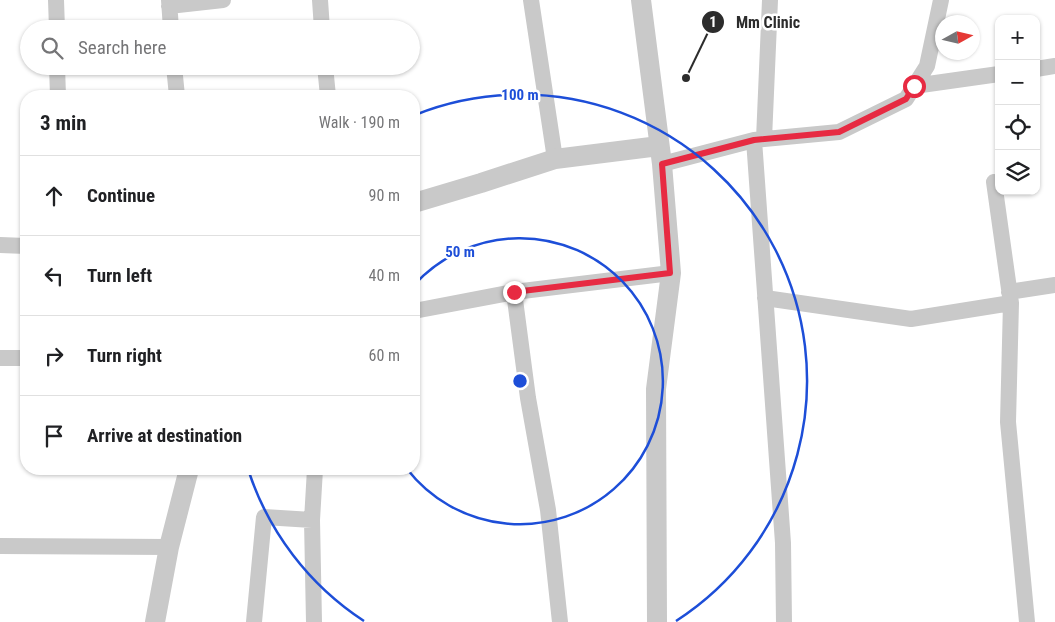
<!DOCTYPE html>
<meta charset="utf-8">
<style>
:root{--surface:#fff;--page:#f6f6f6;--text:#202124;--muted:#757577;--line:#e0e0e0}
body{margin:0;font-family:"Roboto Condensed",sans-serif;background:var(--page);color:var(--text)}
.controls{position:absolute;right:15px;top:15px;display:grid;overflow:hidden;border-radius:10px;box-shadow:0 1px 4px #0004}
.controls button{width:45px;height:45px;display:grid;place-items:center;padding:0;border:0;border-bottom:1px solid var(--line);background:var(--surface);color:var(--text);font:25px sans-serif}
.compass{position:absolute;left:935px;top:15px;width:45px;height:45px;border-radius:50%;background:var(--surface);box-shadow:0 1px 4px #0004;rotate:82deg}
.stop{position:absolute;width:15px;height:15px;margin:-11px;border:4px solid #e72a42;border-radius:50%;background:#fff}
.stop.end{background:#e72a42;border-color:#fff;box-shadow:0 1px 5px #0008}
.list{margin:0;padding:0;list-style:none}
h2{display:flex;justify-content:space-between;align-items:center;height:65px;margin:0;padding:0 20px;font-size:21px}
h2 small{font-size:16px;font-weight:400;color:var(--muted)}
.list li{display:grid;grid-template-columns:32px 1fr auto;gap:15px;align-items:center;box-sizing:border-box;height:80px;padding:0 20px;border-top:1px solid var(--line)}
.list b{display:block;font-size:19px;white-space:nowrap}
.list em{font-size:16px;font-style:normal;color:var(--muted)}
.icon{flex:none;width:28px;height:28px;fill:none;stroke:currentColor;stroke-width:2;stroke-linecap:round;stroke-linejoin:round}
.map{position:relative;flex:none;width:1055px;height:622px;overflow:hidden}
.search{position:absolute;background:var(--surface);box-shadow:0 1px 4px #0004;left:20px;top:20px;width:400px;height:55px;display:flex;align-items:center;gap:12px;box-sizing:border-box;padding:0 18px;border-radius:28px;color:var(--muted);font-size:19px}
.panel{position:absolute;background:var(--surface);box-shadow:0 1px 4px #0004;left:20px;top:90px;width:400px;height:385px;border-radius:20px}
.map>svg:first-child{display:block}
.lines{fill:none;stroke-linecap:round;stroke-linejoin:round}
.minor{stroke:#c9c9c9;stroke-width:16}
.tertiary{stroke:#c9c9c9;stroke-width:20}
.route{stroke:#e72a42;stroke-width:6}
.ring{fill:none;stroke:#1d4ed8;stroke-width:2.5}
.centre{fill:#1d4ed8;stroke:#fff;stroke-width:2.5}
.ring-label{font-size:15px;text-anchor:middle;font-weight:bold;fill:#1d4ed8;stroke:#fff;stroke-width:5;stroke-linejoin:round;paint-order:stroke}
.leader{fill:none;stroke:#2c2c2c;stroke-width:2}
.callout-dot{fill:#2c2c2c;stroke:#fff;stroke-width:2}
.mark-label{font-size:15px;text-anchor:middle;font-weight:bold;fill:#fff}
.callout-label{font-size:16px;text-anchor:middle;font-weight:bold;fill:#2c2c2c;stroke:#fff;stroke-width:5;stroke-linejoin:round;paint-order:stroke}
</style>
<div class="map">
<svg width="1055" height="622" viewBox="0 0 1055 622">
<rect width="100%" height="100%" fill="#fff"/>
<g class="lines">
<path class="minor" d="M 56,0 L 57,29
M 169,0 L 171,29
M 320,0 L 322,29
M 531,0 L 555,159
M 169,6 L 223,0
M 57,66 L 58,96
M 174,66 L 177,96
M 325,66 L 328,96
M 1036,69 L 1055,66
M 914,86 L 999,74
M 764,139 L 770,0
M 754,140 L 783,543 L 784,622
M 662,164 L 754,140 L 839,132 L 906,99 L 927,66 L 941,0
M 994,182 L 1011,303 L 1008,422 L 1027,622
M 0,245 L 26,246
M 514,292 L 528,398 L 548,510 L 560,622
M 1009,292 L 1055,285
M 765,298 L 911,319 L 1011,303
M 414,311 L 514,292 L 671,273
M 0,358 L 26,358
M 0,546 L 169,547
M 254,622 L 264,517 L 312,520
M 314,622 L 312,520 L 315,469"/>
<path class="tertiary" d="M 641,0 L 662,164 L 671,273 L 656,389 L 657,622
M 414,203 L 481,183 L 555,159 L 659,146
M 155,622 L 169,547 L 189,469"/>
</g>
<g class="lines">
<path class="route" d="M 514,292 L 670,273 L 662,164 L 754,140 L 839,132 L 906,99 L 914,86"/>
</g>
<g class="ring">
<path d="M415 284A143 143 0 1 1 407 469"/>
<path d="M364 621A286 286 0 0 1 248 469M415 115A286 286 0 0 1 676 621"/>
</g>
<circle cx="520" cy="381" r="8" class="centre"/>
<g class="ring-label">
<text x="520" y="100">100 m</text>
<text x="460" y="257">50 m</text>
</g>
<path class="leader" d="M686 78L713 22"/>
<g class="callout-dot">
<circle cx="686" cy="78" r="5"/>
<circle cx="713" cy="22" r="12"/>
</g>
<g class="mark-label">
<text x="713" y="27">1</text>
</g>
<g class="callout-label">
<text x="768" y="28">Mm Clinic</text>
</g>
</svg>
<div class="controls">
<button>+</button>
<button>−</button>
<button><svg class="icon" aria-label="locate" viewBox="0 0 24 24"><circle cx="12" cy="12" r="6"/><path d="M12 2v4M12 18v4M2 12h4M18 12h4"/></svg></button>
<button><svg class="icon" aria-label="layers" viewBox="0 0 24 24"><path d="M12 4l9 5-9 5-9-5zM3 14l9 5 9-5"/></svg></button>
</div>
<svg class="compass" viewBox="-18 -18 36 36"><path d="M0-13l5 13h-10z" fill="#e53935"/><path d="M0 13l5-13h-10z" fill="#757577"/></svg>
<div class="stop" style="left:914px;top:86px"></div>
<div class="stop end" style="left:514px;top:292px"></div>
<div class="search"><svg class="icon" aria-label="search" viewBox="0 0 24 24"><circle cx="10" cy="10" r="6"/><path d="M15 15l6 6"/></svg>Search here</div>
<section class="panel">
<h2>3 min<small>Walk · 190 m</small></h2>
<ul class="list">
<li><svg class="icon" aria-label="ahead" viewBox="0 0 24 24"><path d="M12 20V5M6 11l6-6 6 6"/></svg><div><b>Continue</b></div><em>90 m</em></li>
<li><svg class="icon" aria-label="left" viewBox="0 0 24 24"><path d="M17 20v-9H6M10 6l-5 5 5 5"/></svg><div><b>Turn left</b></div><em>40 m</em></li>
<li><svg class="icon" aria-label="right" viewBox="0 0 24 24"><path d="M7 20v-9h11M14 6l5 5-5 5"/></svg><div><b>Turn right</b></div><em>60 m</em></li>
<li><svg class="icon" aria-label="arrive" viewBox="0 0 24 24"><path d="M6 21V4h12l-3 4 3 4H6"/></svg><div><b>Arrive at destination</b></div></li>
</ul>
</section>
</div>
